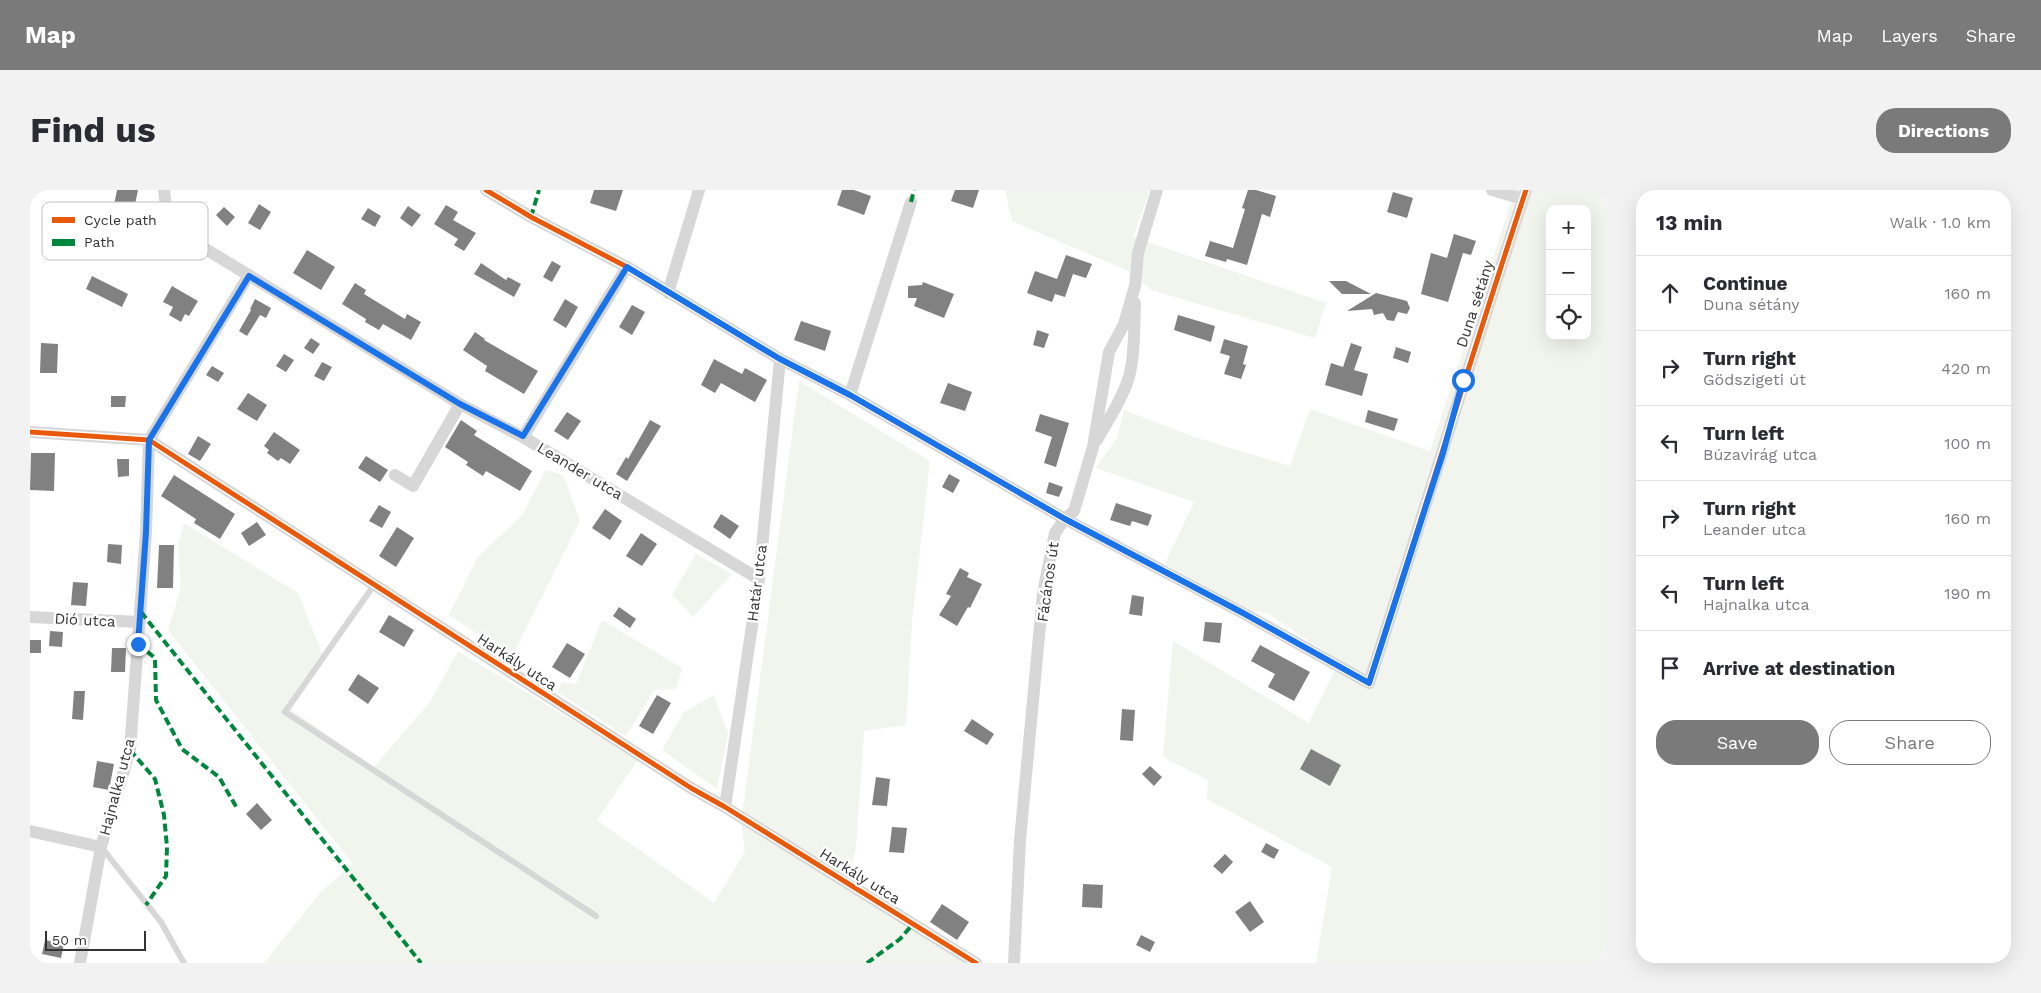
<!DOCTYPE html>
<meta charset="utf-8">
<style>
:root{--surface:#fff;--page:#f2f2f3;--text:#2b2b33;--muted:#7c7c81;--line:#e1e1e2;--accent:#7a7a7a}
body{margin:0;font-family:"Work Sans",sans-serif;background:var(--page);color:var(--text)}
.controls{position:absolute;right:15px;top:15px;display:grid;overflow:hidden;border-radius:10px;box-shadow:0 5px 20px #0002}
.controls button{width:45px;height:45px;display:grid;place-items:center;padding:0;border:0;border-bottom:1px solid var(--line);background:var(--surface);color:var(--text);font:25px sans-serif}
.scale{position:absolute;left:15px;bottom:12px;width:101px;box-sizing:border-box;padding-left:5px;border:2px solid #333;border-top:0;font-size:14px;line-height:18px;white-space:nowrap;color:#333;-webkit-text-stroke:4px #fff;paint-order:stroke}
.stop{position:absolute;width:15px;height:15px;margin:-11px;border:4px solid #1a73e8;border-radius:50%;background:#fff}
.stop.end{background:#1a73e8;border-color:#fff;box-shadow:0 1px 5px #0008}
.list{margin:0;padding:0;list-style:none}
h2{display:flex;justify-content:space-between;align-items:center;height:65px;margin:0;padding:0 20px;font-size:21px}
h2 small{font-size:16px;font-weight:400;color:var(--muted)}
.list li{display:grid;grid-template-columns:32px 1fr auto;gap:15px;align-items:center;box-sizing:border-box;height:75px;padding:0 20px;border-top:1px solid var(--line)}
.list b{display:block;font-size:19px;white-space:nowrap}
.list p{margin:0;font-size:16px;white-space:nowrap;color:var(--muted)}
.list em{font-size:16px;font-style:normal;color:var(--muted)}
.actions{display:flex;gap:10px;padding:15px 20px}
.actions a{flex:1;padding:11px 0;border:1px solid var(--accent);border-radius:20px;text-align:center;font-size:18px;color:var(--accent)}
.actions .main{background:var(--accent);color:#fff}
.icon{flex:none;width:28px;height:28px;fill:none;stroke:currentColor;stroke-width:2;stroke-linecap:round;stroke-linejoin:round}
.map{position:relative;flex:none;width:1576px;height:773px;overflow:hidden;border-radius:20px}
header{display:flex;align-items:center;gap:30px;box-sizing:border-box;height:70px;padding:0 25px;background:var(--accent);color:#fff}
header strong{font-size:24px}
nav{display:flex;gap:28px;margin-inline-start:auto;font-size:18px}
.intro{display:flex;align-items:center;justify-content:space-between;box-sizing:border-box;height:120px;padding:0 30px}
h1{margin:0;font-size:35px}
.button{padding:12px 22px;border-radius:20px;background:var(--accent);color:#fff;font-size:18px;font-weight:700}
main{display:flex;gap:30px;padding:0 30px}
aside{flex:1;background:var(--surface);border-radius:20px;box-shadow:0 5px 20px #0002}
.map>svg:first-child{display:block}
.green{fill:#f1f5ed;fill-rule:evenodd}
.building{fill:#818181}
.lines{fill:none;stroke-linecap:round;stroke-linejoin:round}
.lane{stroke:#d7d7d7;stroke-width:6}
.street{stroke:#d7d7d7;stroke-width:12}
.quiet{stroke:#00873e;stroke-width:4;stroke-dasharray:8 4;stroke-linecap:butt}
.cycleway-casing{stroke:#fff;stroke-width:8}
.cycleway{stroke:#e8590c;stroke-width:5}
.route{stroke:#1a73e8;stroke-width:6}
.labels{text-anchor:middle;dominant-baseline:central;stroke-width:5;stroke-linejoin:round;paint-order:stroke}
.street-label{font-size:15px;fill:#333;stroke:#fff}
.key{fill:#fff;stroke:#c2c2c2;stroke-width:1}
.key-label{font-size:14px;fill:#333}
</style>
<header>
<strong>Map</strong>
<nav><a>Map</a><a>Layers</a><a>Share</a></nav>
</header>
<div class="intro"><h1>Find us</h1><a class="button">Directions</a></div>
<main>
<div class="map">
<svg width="1576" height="773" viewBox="0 0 1576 773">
<rect width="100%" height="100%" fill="#fff"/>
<path class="green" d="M 975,0 L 1120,0 L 1103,47 L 1296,113 L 1285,148 L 1121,100 L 1101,82 L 982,31 Z
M 1485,0 L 1576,0 L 1576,773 L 1286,773 L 1302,677 L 1177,609 L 1178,590 L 1133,567 L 1143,451 L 1279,533 L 1310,471 L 1235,422 L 1222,421 L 1135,374 L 1164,312 L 1066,278 L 1087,248 L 1094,220 L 1164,247 L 1260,276 L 1280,219 L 1400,261 ZM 1520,19 L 1557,19 L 1557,146 L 1520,146 Z
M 769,191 L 900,271 L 882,432 L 876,535 L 834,541 L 826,658 L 818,689 L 952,773 L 234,773 L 291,702 L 323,674 L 138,440 L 151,398 L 148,355 L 154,333 L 268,403 L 292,463 L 256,516 L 344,577 L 400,512 L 428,461 L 608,570 L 567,630 L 684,713 L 715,662 L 711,634 Z
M 516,280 L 533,285 L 550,331 L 482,466 L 419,425 L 448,367 L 492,325 Z
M 666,364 L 702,384 L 663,427 L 642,405 Z
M 572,430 L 652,478 L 646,499 L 624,500 L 596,546 L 527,502 L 532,492 L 546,494 Z
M 684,505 L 698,543 L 687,599 L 632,560 L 654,522 Z"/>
<path class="building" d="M 87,0 L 108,0 L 104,19 L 84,15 Z
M 564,0 L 593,0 L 586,21 L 560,13 Z
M 812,0 L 824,0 L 841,6 L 834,25 L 807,15 Z
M 925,0 L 949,0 L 943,18 L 921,11 Z
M 1218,0 L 1226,0 L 1246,6 L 1240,27 L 1232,24 L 1217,75 L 1197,69 L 1196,72 L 1175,66 L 1180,51 L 1203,58 L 1215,19 L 1212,18 Z
M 1363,2 L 1383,8 L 1377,28 L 1357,22 Z
M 229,14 L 241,22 L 230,40 L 218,33 Z
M 416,15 L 428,22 L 423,30 L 446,43 L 434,61 L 424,55 L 428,49 L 404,34 Z
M 378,16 L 391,25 L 382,37 L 370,28 Z
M 194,17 L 205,27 L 197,36 L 186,25 Z
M 338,18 L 351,26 L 345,37 L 331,29 Z
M 1424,44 L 1446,51 L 1441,65 L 1433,63 L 1418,112 L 1391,104 L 1401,63 L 1417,68 Z
M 277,60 L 305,77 L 291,100 L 263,83 Z
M 1036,65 L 1062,74 L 1056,88 L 1043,84 L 1035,107 L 1025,104 L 1022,112 L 997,103 L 1005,81 L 1027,89 Z
M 522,71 L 531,76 L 522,92 L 513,87 Z
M 451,73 L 476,90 L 478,87 L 491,94 L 484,107 L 444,84 Z
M 62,86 L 98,104 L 92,117 L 56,99 Z
M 1299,91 L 1316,91 L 1341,104 L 1312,104 Z
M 893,92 L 924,104 L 914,128 L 884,116 L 887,108 L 878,108 L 878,96 L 892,95 Z
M 325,93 L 336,100 L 334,104 L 375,129 L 377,124 L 391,132 L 381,150 L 353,134 L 349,140 L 335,132 L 336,129 L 312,114 Z
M 142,96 L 168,111 L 159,126 L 155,124 L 151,132 L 139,125 L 143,117 L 133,112 Z
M 1346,103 L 1377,111 L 1380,118 L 1377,124 L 1368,122 L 1364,131 L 1357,130 L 1353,123 L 1344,125 L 1342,119 L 1317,121 Z
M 225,109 L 241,118 L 236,128 L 230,125 L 217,146 L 209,141 L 221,120 L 220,119 Z
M 535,109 L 548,117 L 536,138 L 523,130 Z
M 602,115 L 615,122 L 602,145 L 589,137 Z
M 1148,125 L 1185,136 L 1181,152 L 1144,140 Z
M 771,131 L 801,141 L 795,161 L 764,150 Z
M 1007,140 L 1019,144 L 1014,158 L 1003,155 Z
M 445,142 L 455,149 L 454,150 L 508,181 L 494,204 L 455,181 L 457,176 L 433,160 Z
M 281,148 L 290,154 L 283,164 L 274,158 Z
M 1194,149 L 1218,156 L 1213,174 L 1216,175 L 1211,189 L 1194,184 L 1200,166 L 1190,163 Z
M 11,153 L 28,154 L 27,183 L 10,183 Z
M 1321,153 L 1332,157 L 1324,180 L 1338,184 L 1332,206 L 1295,195 L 1301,173 L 1313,177 Z
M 1366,157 L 1381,162 L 1378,173 L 1363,168 Z
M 254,164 L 264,170 L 256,182 L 246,176 Z
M 684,169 L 712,184 L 715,178 L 737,190 L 725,212 L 691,193 L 685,203 L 671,195 Z
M 292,172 L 302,177 L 294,191 L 284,186 Z
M 182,176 L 194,183 L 188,192 L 176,185 Z
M 918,193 L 942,202 L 935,221 L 910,213 Z
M 218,203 L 237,215 L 227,231 L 207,219 Z
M 81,206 L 96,206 L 95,217 L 81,217 Z
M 1338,220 L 1368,229 L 1364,241 L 1335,232 Z
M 537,222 L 551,231 L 538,250 L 524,241 Z
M 1010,224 L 1039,233 L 1026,277 L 1014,273 L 1022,247 L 1005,241 Z
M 431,230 L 447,241 L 444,245 L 502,281 L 490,301 L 456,281 L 453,286 L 436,275 L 438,272 L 415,257 Z
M 620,230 L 631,236 L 597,291 L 586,284 L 596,267 L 598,269 Z
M 244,242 L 270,260 L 260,274 L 251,268 L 248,271 L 237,263 L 239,260 L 234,256 Z
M 168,246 L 181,254 L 170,271 L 158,264 Z
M 1,263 L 25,263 L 24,301 L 0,300 Z
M 336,266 L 358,280 L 350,292 L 328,278 Z
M 87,269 L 99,269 L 99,286 L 88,287 Z
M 919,284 L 930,290 L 923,303 L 912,297 Z
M 144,285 L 205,324 L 190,349 L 164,333 L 166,329 L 131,306 Z
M 1019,292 L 1033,297 L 1029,307 L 1016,303 Z
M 1086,313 L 1122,325 L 1118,336 L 1102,331 L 1100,336 L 1080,330 Z
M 349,315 L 361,322 L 352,338 L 339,331 Z
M 575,319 L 592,331 L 580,350 L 562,338 Z
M 691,324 L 709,336 L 700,349 L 683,337 Z
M 227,332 L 236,345 L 219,356 L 211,343 Z
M 367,337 L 384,348 L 366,377 L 349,366 Z
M 611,343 L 627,354 L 612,376 L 596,366 Z
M 78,354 L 92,355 L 91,374 L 77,372 Z
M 129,355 L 144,355 L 143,398 L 127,398 Z
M 930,378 L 939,383 L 937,387 L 952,394 L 940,418 L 938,417 L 927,436 L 909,425 L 921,406 L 916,404 Z
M 43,392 L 58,393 L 56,416 L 41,415 Z
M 1102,405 L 1114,407 L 1112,426 L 1099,424 Z
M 589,417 L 606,429 L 600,438 L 583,426 Z
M 359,425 L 384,440 L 374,457 L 349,442 Z
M 1175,432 L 1192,433 L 1190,453 L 1173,451 Z
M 20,441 L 33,442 L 32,457 L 19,456 Z
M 0,450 L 11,450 L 11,463 L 0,463 Z
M 537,453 L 555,464 L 540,488 L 522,477 Z
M 1230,455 L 1280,482 L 1264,511 L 1238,497 L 1245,484 L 1221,471 Z
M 82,458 L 96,458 L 95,482 L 81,482 Z
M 328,484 L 349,498 L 338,514 L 318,500 Z
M 44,501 L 55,501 L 53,530 L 42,529 Z
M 627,505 L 641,513 L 623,544 L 609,536 Z
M 1092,519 L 1105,520 L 1103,551 L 1090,550 Z
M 942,529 L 964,544 L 957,555 L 934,541 Z
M 1281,559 L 1311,575 L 1300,596 L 1270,579 Z
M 67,571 L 84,574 L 79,600 L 63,597 Z
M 1120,576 L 1132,587 L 1124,596 L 1112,584 Z
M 846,587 L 860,589 L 857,616 L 842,615 Z
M 227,613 L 242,630 L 231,640 L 216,624 Z
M 862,637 L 877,638 L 874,663 L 859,662 Z
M 1236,653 L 1249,660 L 1244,669 L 1231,662 Z
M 1195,664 L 1203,672 L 1192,684 L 1183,676 Z
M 1053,694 L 1073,695 L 1072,718 L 1052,717 Z
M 1220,711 L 1234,732 L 1220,742 L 1205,722 Z
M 912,714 L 939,732 L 927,750 L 900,732 Z
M 1111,745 L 1125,752 L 1120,762 L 1106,755 Z
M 15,750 L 34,754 L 31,768 L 12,764 Z"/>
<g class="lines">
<path class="lane" d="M 344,395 L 255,522 L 566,726
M 72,658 L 131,732 L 154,773"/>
<path class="street" d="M 134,0 L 138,36 L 430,214 L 493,247 L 729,389
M 456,0 L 501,27 L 597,77 L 750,169 L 820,205 L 1035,329 L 1213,423 L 1339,493 C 1392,329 1442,164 1496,0
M 1462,0 L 1493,9
M 638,103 L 669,0
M 820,205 L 881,12
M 0,242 L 119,250 L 661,598 L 695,617 L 946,773
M 493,247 L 597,77
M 1067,250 C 1078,230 1092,210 1099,187 C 1105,163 1104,138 1105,113
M 365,285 L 383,296 L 430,214
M 0,427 L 110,432
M 695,617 L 729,389 L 750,169
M 0,641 L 71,657
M 50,773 L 71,657 L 100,560 L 116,342 L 119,250 L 219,85
M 984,773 L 990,650 L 1013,403 L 1025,343 L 1035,329 L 1044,321 L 1063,257 L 1079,162 L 1094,134 L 1105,96 L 1108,63 L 1127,0"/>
<path class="quiet" d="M 881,12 L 884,0
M 501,27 L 509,0
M 111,422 L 391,773
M 108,454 L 125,468 L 126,510 L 152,559 L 189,587 L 208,620
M 100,560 L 125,589 L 134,625 L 137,657 L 136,686 L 116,715
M 837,773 L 870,749 L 883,734"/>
<g class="cycleway-casing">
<path id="cycleway" d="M 456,0 L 501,27 L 597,77 L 750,169 L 820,205 L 1035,329 L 1213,423 L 1339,493 C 1392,329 1442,164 1496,0
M 0,242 L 119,250 L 661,598 L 695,617 L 946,773"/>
</g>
<use href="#cycleway" class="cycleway"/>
</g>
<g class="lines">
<path class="route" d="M 108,454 L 116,342 L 119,250 L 219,86 L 430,214 L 493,246 L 597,77 L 750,169 L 820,205 L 1035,329 L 1213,423 L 1339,493 L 1413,263 L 1433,190"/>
</g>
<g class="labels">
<g class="street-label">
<text transform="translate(1445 114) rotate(-72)">Duna sétány</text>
<text transform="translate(550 281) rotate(31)">Leander utca</text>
<text transform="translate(1018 392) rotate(-82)">Fácános út</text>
<text transform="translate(727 393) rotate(-83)">Határ utca</text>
<text transform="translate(55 430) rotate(3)">Dió utca</text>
<text transform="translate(487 472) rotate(33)">Harkály utca</text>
<text transform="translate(87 597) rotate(-75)">Hajnalka utca</text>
<text transform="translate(830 686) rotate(32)">Harkály utca</text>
</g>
</g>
<rect x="12" y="12" width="166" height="58" rx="8" class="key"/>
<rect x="22" y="27" width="23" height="6" fill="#e8590c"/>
<rect x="22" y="49" width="23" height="7" fill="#00873e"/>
<g class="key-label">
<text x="54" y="35">Cycle path</text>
<text x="54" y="57">Path</text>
</g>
</svg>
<div class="controls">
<button>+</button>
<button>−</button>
<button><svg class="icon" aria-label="locate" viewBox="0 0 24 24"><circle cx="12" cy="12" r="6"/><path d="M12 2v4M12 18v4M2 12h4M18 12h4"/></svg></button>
</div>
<div class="scale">50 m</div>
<div class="stop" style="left:1433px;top:190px"></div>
<div class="stop end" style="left:108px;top:454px"></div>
</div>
<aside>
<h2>13 min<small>Walk · 1.0 km</small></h2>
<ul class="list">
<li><svg class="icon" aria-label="ahead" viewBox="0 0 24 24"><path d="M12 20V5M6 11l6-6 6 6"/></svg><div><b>Continue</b><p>Duna sétány</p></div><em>160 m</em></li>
<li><svg class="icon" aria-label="right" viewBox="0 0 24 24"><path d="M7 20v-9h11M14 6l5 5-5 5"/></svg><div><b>Turn right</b><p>Gödszigeti út</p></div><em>420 m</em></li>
<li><svg class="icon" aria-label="left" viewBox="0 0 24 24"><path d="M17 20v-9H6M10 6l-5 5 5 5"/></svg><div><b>Turn left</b><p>Búzavirág utca</p></div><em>100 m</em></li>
<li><svg class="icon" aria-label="right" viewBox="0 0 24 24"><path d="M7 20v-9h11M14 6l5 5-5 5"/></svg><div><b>Turn right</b><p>Leander utca</p></div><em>160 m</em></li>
<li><svg class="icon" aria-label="left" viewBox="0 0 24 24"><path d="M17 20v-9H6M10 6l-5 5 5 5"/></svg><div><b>Turn left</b><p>Hajnalka utca</p></div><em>190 m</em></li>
<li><svg class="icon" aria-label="arrive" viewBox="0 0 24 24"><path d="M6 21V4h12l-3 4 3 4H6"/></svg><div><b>Arrive at destination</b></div></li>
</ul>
<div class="actions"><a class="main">Save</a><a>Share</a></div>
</aside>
</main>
